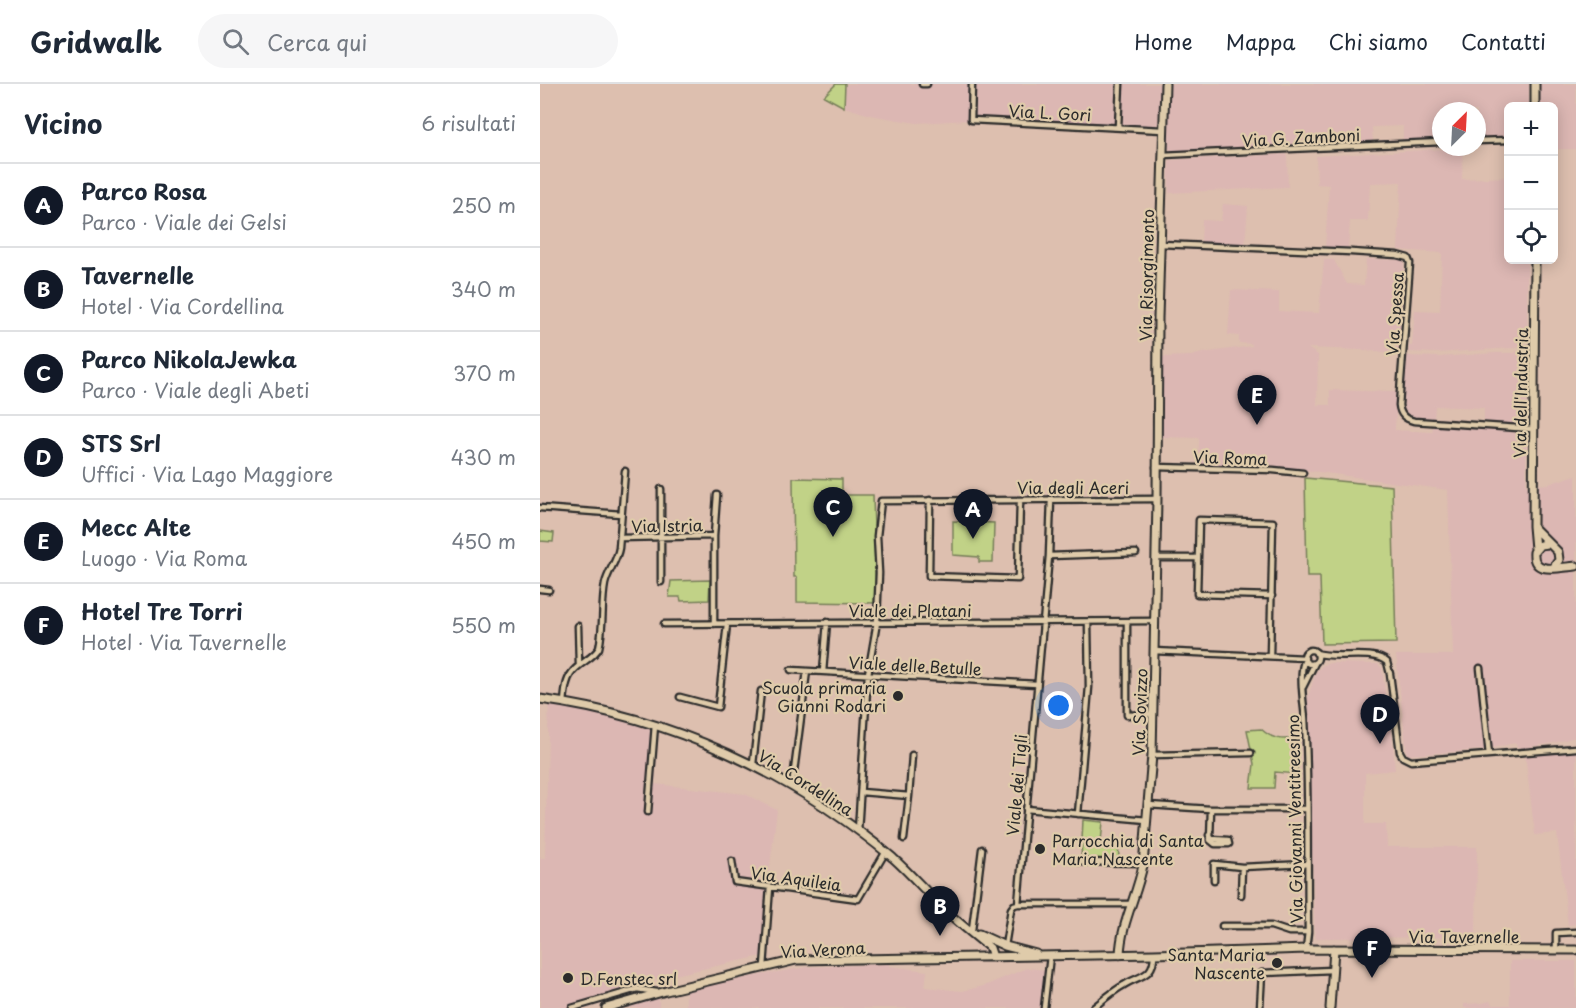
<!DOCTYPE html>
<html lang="it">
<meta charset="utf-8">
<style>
:root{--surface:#fff;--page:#f6f6f7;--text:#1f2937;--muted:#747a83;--line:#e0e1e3;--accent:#111827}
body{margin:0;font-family:"Playpen Sans",sans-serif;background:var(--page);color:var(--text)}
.controls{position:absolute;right:18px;top:18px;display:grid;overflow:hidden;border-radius:9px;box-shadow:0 3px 15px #0003}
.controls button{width:54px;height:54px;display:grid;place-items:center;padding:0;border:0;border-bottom:2px solid var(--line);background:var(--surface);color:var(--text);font:30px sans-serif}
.compass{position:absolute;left:892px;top:18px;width:54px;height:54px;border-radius:50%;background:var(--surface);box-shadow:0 3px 15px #0003;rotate:24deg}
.you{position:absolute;left:519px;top:622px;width:21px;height:21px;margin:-15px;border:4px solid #fff;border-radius:50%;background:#1a73e8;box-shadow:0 0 0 9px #1a73e833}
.badge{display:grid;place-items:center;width:39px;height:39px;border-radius:50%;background:var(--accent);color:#fff;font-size:20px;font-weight:700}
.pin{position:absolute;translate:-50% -50px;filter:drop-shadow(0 2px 3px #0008)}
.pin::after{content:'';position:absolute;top:32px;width:21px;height:18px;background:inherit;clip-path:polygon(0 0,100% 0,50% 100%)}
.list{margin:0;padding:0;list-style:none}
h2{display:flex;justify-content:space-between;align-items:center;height:78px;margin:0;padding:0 24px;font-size:26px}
h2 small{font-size:20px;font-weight:400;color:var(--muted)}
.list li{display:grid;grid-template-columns:39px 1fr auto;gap:18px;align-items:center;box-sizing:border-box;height:84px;padding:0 24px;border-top:2px solid var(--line)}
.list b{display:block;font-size:22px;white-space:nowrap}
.list p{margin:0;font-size:20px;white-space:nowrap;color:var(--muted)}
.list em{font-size:20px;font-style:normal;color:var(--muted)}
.icon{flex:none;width:33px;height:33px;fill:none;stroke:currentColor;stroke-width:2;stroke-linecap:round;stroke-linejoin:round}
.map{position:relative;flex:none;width:1036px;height:924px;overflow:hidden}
header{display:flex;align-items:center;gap:36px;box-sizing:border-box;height:84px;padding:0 30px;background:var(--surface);border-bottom:2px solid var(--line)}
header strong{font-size:28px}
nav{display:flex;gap:33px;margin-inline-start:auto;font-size:21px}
.search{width:420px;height:54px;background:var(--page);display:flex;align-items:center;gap:15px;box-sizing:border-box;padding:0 21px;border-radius:33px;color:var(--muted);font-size:22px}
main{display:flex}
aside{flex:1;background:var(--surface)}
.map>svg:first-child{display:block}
.built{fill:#dcb7b3}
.green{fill:#c1d287;stroke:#767e59;stroke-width:1.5}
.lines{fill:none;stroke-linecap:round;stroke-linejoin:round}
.street-casing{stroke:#2b2b2b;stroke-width:9}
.secondary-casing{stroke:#2b2b2b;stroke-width:11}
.street{stroke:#dfcbaa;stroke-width:4.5}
.secondary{stroke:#dfcbaa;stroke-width:7}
.poi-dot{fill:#2b2b2b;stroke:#dfcbaa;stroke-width:2}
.labels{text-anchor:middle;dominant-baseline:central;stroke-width:4.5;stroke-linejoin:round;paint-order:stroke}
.street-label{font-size:16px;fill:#2b2b2b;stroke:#dfcbaa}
.poi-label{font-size:16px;fill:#2b2b2b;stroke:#dfcbaa;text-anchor:end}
</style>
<header>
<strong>Gridwalk</strong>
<div class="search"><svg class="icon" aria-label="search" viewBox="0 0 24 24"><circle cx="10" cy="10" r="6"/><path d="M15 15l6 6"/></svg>Cerca qui</div>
<nav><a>Home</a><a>Mappa</a><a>Chi siamo</a><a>Contatti</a></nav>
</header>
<main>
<aside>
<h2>Vicino<small>6 risultati</small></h2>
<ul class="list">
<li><span class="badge">A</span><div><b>Parco Rosa</b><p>Parco · Viale dei Gelsi</p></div><em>250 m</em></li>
<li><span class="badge">B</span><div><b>Tavernelle</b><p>Hotel · Via Cordellina</p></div><em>340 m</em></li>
<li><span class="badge">C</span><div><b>Parco NikolaJewka</b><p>Parco · Viale degli Abeti</p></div><em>370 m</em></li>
<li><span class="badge">D</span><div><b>STS Srl</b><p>Uffici · Via Lago Maggiore</p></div><em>430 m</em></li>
<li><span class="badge">E</span><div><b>Mecc Alte</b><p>Luogo · Via Roma</p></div><em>450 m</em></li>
<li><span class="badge">F</span><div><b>Hotel Tre Torri</b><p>Hotel · Via Tavernelle</p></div><em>550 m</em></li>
</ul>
</aside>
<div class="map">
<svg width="1036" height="924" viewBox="0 0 1036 924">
<rect width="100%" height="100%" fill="#ddbfaf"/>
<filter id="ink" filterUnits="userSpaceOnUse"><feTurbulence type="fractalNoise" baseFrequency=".0167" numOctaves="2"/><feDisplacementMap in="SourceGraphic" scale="12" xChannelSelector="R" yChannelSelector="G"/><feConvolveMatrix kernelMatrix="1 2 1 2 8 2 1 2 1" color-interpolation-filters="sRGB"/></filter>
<g filter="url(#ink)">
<path class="built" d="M 305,0 L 432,0 L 431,36 L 376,39 L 330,31 L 304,23 Z
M 435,0 L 621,0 L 618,42 L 434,32 Z
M 629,0 L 989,0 L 989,22 L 969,22 L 968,52 L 937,53 L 937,27 L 901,27 L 901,55 L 863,58 L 863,42 L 832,43 L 833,59 L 635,67 L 630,66 L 627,61 Z
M 999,0 L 1036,0 L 1036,65 L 1014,65 L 1014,22 L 999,22 Z
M 923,64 L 922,95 L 968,93 L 969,176 L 987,176 L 987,263 L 897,269 L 869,268 L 869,262 L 872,262 L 875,226 L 900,227 L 902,169 L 858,166 L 861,98 L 830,99 L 828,137 L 810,137 L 808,165 L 785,164 L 789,101 L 777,100 L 776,72 Z
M 747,70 L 748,103 L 629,109 L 629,78 L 630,76 Z
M 683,120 L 708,122 L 705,161 L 661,159 L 662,136 L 681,137 Z
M 826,175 L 864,176 L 858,269 L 821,266 L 768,264 L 778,271 L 777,321 L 790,321 L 790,306 L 857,308 L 855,346 L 892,348 L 893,342 L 973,348 L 986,358 L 986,402 L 1008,400 L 1036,391 L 1036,653 L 1013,659 L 984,664 L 977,663 L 976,659 L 942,666 L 867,671 L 856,571 L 913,571 L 908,406 L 736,382 L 658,380 L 659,354 L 620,353 L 620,273 L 651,272 L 662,269 L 712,262 L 712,260 L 699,259 L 699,252 L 688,251 L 691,206 L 739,208 L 739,227 L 779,229 L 784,176 L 794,176 L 807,200 L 824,201 Z
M 978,267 L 987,268 L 987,330 L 981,337 L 973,341 L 944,339 L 944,324 L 895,322 L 894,336 L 875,335 L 865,329 L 863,323 L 867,272 L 898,273 L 955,269 L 974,269 Z
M 790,579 L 838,580 L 842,584 L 846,616 L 849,616 L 855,686 L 825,689 L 825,740 L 846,740 L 847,763 L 937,763 L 936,853 L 775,854 L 767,616 L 776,588 L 782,582 Z
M 9,612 L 32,614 L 119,638 L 115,700 L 205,710 L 237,726 L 227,805 L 222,872 L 98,899 L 29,924 L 0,924 L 0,774 L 5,774 Z
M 1036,667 L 1036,840 L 1028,841 L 1017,749 L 995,751 L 985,670 Z
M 970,877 L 1036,877 L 1036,924 L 924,924 L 924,920 L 942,919 L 950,917 L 954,921 L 970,921 Z
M 349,880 L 349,882 L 387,887 L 385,903 L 422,907 L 444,902 L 487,884 L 506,886 L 503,924 L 146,924 L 146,907 L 219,891 L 268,883 Z
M 119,914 L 119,924 L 88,924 Z"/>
<path class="green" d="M 296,0 L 305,0 L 304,23 L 284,12 Z
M 253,394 L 302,395 L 302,411 L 333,411 L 336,519 L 257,518 L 257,493 L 254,493 Z
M 765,394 L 852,402 L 856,559 L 782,560 L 780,493 L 767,493 Z
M 413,437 L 454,439 L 453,478 L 439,478 L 439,473 L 413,471 Z
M 0,447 L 14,449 L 13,458 L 0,457 Z
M 170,496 L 169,516 L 141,517 L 140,513 L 129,513 L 131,497 Z
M 721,645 C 733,656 742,656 757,654 L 757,690 L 735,688 L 734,704 L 711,704 L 714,680 L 707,646 Z
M 543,736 L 563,738 L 561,758 L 578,758 L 579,775 L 541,776 Z"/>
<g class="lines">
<g class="street-casing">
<path id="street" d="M 382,0 L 387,0
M 432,0 L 431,36 L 623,46
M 578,43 L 580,0
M 937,57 L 969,56
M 623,71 L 901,58
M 620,160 L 811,168 L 857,171 L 868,174 L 870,179 L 859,321 C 860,331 865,335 874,337 L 993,345
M 616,383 L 733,386 L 763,389
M 121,405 L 121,498
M 390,416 L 389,492 L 478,495 L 480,416
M 0,424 L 81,430
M 80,454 L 174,452
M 509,472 L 596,469
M 616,474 L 658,474
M 0,505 L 9,506
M 587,538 L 587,631 L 613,630
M 124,540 L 615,537
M 174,540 L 174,452 L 177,411
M 38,542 L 39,581
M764 573a7 7 0 1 1 14 0a7 7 0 1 1-14 0Z
M 614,567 L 765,574
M 776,569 C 797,576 832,565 847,578 L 850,590 L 860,668 L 863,673 L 871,677 L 1036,664
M 730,571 L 733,438 L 659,436 L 657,510 L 732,512
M 765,576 C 758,586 764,621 765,635 C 769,706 767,777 768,848 L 766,865
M 940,584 L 949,671
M 251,586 L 497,600
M 283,588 L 287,538
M 763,603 L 775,579
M 140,613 L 178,623 L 187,540
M 24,619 C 25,610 25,598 31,590 C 38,579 53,575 59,564 C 64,543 61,521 65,500 C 68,487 77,477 79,464 L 85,387
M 612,671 L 711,669
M 213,680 L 221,607
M 252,703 L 267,587
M 321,708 L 369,712 L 364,755
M 369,712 L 372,671
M 608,721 L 670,725 L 767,725
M 486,725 L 607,736
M 108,728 L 115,641
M 538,730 L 549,603 L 548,539
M 318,747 L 328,590 L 337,538 L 339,489 L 337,452 L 341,417 L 617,415
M 669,751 L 672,755 L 688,756 L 689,760 L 675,760 L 670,756 L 671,725
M 192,777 L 195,798 L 318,815 L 345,769
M 540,778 L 603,779
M 674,796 L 674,780 L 702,783 L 767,780
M 701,811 L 702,783
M 478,820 L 592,820
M 682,842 L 731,842 L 749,848 L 768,848
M 432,846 L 442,765
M 465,862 L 471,825 L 474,821 L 478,820 L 509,472 L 511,415
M 1016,866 L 1016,849 L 1036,848
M 224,883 L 230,803
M 32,924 L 97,905 L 117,908
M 504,924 L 510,872
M 553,924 C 563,916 573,907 584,901 C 599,891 614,894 614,870
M 720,924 L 722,889 L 792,886"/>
</g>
<g class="secondary-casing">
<path id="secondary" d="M 995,22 L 995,0
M 995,176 L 993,442 L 995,465
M 994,444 L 1018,468 L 1019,476 L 1013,484
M 1008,460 L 1000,461 L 994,468 C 992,492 1020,483 1036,482
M 0,615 C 131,633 252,689 353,774 C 371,790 387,809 405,826 C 419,839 435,852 450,864 L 453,873
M 439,850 L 465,862 L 496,870
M 580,871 C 581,839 597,812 603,781 L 612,671 L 617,415 L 618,234 L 625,0
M 66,924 L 126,907 L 256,876 L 614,870 L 766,865 L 1036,866
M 790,924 L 794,865"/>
</g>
<use href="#street" class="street"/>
<use href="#secondary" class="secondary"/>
</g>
</g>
<g class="poi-dot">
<circle cx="358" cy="612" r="6"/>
<circle cx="500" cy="765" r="6"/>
<circle cx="737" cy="879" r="6"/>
<circle cx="28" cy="894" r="6"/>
</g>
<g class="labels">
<g class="street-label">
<text transform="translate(510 28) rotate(3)">Via L. Gori</text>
<text transform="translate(761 53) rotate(-3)">Via G. Zamboni</text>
<text transform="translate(606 191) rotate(-89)">Via Risorgimento</text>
<text transform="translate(854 230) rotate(-86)">Via Spessa</text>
<text transform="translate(980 309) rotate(-89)">Via dell'Industria</text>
<text transform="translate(690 373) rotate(2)">Via Roma</text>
<text x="533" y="403">Via degli Aceri</text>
<text transform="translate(127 441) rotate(-1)">Via Istria</text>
<text x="370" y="526">Viale dei Platani</text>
<text transform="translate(375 581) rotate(3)">Viale delle Betulle</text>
<text transform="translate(599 628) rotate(-88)">Via Sovizzo</text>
<text transform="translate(266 698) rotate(32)">Via Cordellina</text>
<text transform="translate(476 701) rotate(-85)">Viale dei Tigli</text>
<text transform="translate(754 735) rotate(-91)">Via Giovanni Ventitreesimo</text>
<text transform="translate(256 794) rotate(8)">Via Aquileia</text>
<text x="924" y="852">Via Tavernelle</text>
<text transform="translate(283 865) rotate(-3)">Via Verona</text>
</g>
<g class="poi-label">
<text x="346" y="603">Scuola primaria<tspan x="346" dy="18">Gianni Rodari</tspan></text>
<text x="512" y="756" text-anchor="start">Parrocchia di Santa<tspan x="512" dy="18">Maria Nascente</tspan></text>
<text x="725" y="870">Santa Maria<tspan x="725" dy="18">Nascente</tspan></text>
<text x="40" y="894" text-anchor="start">D.Fenstec srl</text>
</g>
</g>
</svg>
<div class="controls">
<button>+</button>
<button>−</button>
<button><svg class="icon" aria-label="locate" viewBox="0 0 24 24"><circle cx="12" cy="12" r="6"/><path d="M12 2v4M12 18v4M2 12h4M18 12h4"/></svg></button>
</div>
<svg class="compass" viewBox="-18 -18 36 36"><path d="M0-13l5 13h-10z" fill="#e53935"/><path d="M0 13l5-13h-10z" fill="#747a83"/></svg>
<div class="you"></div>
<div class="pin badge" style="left:433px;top:455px">A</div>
<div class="pin badge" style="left:400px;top:852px">B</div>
<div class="pin badge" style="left:293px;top:453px">C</div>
<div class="pin badge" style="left:840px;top:660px">D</div>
<div class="pin badge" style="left:717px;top:341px">E</div>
<div class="pin badge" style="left:832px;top:894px">F</div>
</div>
</main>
